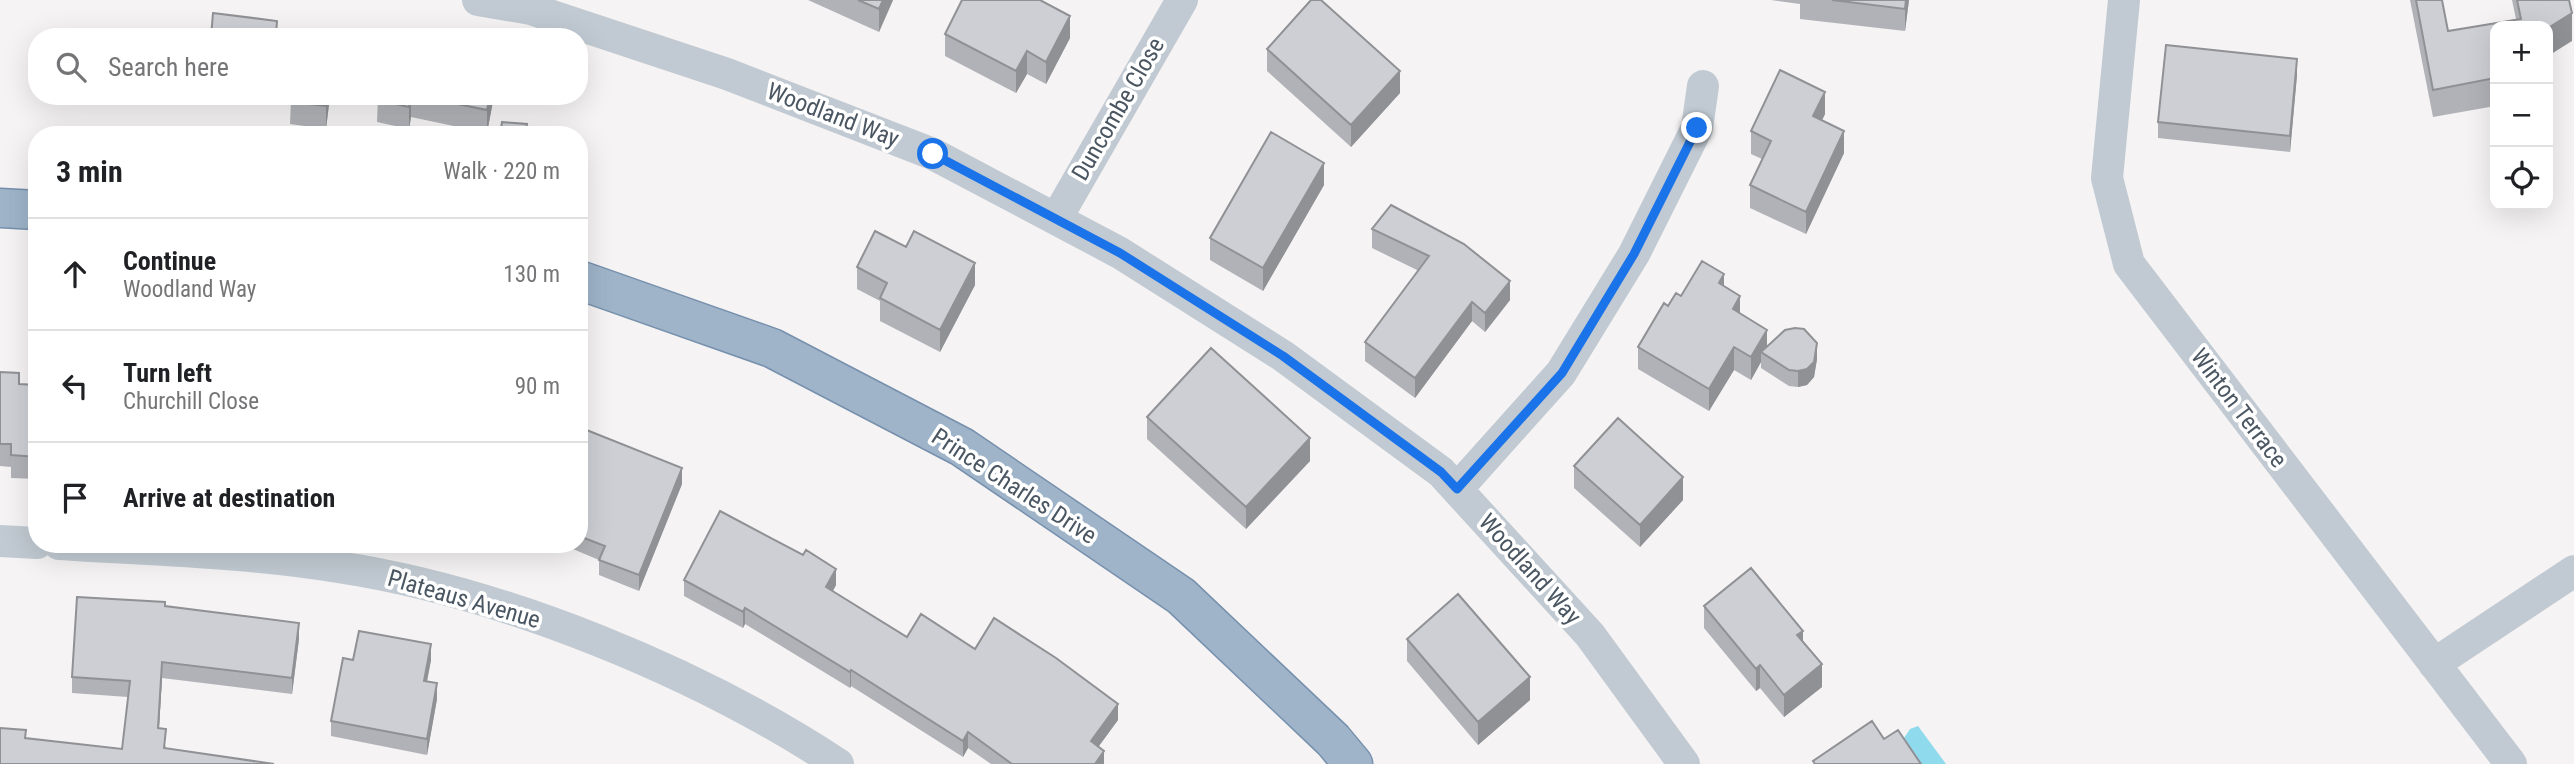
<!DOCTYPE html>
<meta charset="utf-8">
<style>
:root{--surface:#fff;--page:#f6f6f6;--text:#202124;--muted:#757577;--line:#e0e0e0}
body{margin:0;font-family:"Roboto Condensed",sans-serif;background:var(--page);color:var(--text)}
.controls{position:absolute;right:21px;top:21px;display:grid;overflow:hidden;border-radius:14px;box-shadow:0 7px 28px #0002}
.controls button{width:63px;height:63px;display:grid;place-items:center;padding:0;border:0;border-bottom:2px solid var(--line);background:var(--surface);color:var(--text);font:35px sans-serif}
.stop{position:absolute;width:21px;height:21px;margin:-16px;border:5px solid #1a73e8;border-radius:50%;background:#fff}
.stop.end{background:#1a73e8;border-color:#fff;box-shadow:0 2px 7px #0008}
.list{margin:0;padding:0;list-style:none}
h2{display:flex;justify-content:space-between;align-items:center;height:91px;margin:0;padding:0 28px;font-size:30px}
h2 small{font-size:23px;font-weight:400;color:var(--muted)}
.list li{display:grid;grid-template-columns:46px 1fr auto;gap:21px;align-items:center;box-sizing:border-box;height:112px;padding:0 28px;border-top:2px solid var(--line)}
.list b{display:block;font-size:26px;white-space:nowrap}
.list p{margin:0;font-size:23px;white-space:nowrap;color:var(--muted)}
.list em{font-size:23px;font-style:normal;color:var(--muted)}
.icon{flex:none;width:38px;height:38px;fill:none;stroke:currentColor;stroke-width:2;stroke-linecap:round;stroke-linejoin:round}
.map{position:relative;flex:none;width:2574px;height:764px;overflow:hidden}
.search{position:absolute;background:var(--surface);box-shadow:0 7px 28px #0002;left:28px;top:28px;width:560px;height:77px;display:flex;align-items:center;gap:18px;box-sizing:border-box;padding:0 24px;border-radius:28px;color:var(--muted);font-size:26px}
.panel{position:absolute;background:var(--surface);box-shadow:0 7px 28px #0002;left:28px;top:126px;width:560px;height:427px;border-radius:28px}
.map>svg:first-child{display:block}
.water{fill:#90daee}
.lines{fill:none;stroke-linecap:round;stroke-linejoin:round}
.trunk-casing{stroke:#7690ad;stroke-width:41}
.minor{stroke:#c1cad2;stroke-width:32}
.trunk{stroke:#9fb4c9;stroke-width:38}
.wall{fill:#b0b2b7}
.shaded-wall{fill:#909195}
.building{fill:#cdcfd5;stroke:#909195;stroke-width:2}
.route{stroke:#1a73e8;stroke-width:9}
.labels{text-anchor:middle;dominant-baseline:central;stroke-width:7;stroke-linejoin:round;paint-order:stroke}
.street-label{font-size:24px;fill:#4a5661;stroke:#fff}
</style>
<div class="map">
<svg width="2574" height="764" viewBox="0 0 2574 764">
<rect width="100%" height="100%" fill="#f5f3f3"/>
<path class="water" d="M 1918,726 L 1946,764 L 1921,764 L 1904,738 L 1910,729 Z"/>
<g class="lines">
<g class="trunk-casing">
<path id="trunk" d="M 0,208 L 37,210
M 579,280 L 772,348 L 962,447 L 1181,596 L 1333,740 L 1353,764"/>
</g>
<path class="minor" d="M 478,0 L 531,9 L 727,74 L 933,154 L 1120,253 L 1283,356 L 1441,472 L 1590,635 L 1684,764
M 2124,0 L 2107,178 L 2129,264 L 2511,764
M 1056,219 L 1182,0
M 1457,489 L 1561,373 L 1634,254 L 1697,128 L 1703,86
M 0,541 L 37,543
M 59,544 C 152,550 246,552 338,567 C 504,592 698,672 838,764
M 2434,664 L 2574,571"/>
<use href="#trunk" class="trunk"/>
</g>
<path class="wall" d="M 808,0 L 893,0 L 879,32 Z
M 1771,0 L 1909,0 L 1905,31 L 1800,19 L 1800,4 Z
M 2410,0 L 2442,0 L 2448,31 L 2516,19 L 2512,0 L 2569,0 L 2572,41 L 2495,26 L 2495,106 L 2433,117 Z
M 945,34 L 1070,38 L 1046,84 L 1027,74 L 1016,93 L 945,56 Z
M 1267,49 L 1400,93 L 1351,147 L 1267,71 Z
M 2297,75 L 2290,152 L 2158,138 L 2158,122 Z
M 280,96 L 330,96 L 326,129 L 290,124 L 291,99 L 280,97 Z
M 378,96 L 494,96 L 487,133 L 411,117 L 409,129 L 377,122 Z
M 1825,114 L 1822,120 L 1844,153 L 1806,234 L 1750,208 L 1750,185 L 1762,159 L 1751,154 L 1751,131 Z
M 1324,185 L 1263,291 L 1210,260 L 1210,238 Z
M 1391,205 L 1510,300 L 1485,332 L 1472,321 L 1415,398 L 1365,361 L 1365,342 L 1419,271 L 1372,248 L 1372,229 Z
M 857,267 L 975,285 L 940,352 L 880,321 L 880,301 L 857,289 Z
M 1724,286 L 1740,314 L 1767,347 L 1817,359 L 1814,377 L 1807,385 L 1798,387 L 1789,386 L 1761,368 L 1761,362 L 1751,380 L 1734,370 L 1709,411 L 1638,369 L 1638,347 L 1668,306 L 1681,296 Z
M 0,372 L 19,384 L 37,385 L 37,479 L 11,478 L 11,467 L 0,466 Z
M 1147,417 L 1310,461 L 1246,529 L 1147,439 Z
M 579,427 L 682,484 L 639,591 L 599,575 L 599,560 L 561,544 L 579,544 Z
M 1574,466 L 1683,500 L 1640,547 L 1574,488 Z
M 684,580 L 836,585 L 833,591 L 907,637 L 975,649 L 1118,720 L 1098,747 L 1104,764 L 991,764 L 968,748 L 963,757 L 851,686 L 850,688 L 745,624 L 743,628 L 684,596 Z
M 165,606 L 299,639 L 292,694 L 162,678 L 159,728 L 166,748 L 0,764 L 26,738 L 122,749 L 128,697 L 72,693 L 72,677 Z
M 1704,606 L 1803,641 L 1822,687 L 1784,717 L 1760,688 L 1756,691 L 1704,628 Z
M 1407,639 L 1530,700 L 1478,745 L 1407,661 Z
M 353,660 L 431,660 L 427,681 L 437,699 L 427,755 L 331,736 L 331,721 Z"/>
<path class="shaded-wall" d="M 883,0 L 893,0 L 879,32 L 879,9 Z
M 1906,0 L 1909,0 L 1905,31 L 1905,9 Z
M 2572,13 L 2572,41 L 2548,56 L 2548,28 Z
M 1070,16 L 1070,38 L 1046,84 L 1046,62 Z
M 1027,51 L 1027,74 L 1016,93 L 1016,71 Z
M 2297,59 L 2297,75 L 2290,152 L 2290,136 Z
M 1400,71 L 1400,93 L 1351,147 L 1351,125 Z
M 1825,92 L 1825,114 L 1813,139 L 1813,116 Z
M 327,96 L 330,96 L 326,129 L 326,106 Z
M 411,96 L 411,117 L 409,129 L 409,107 Z
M 490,96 L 494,96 L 487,133 L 487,110 Z
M 1844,131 L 1844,153 L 1806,234 L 1806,212 Z
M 1324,163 L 1324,185 L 1263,291 L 1263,268 Z
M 975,263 L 975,285 L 940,352 L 940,330 Z
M 1724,274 L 1724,297 L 1719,283 Z
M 1510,281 L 1510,300 L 1485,332 L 1485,313 Z
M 1740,296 L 1740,318 L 1733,309 Z
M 1472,302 L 1472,321 L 1415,398 L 1415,378 Z
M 1767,330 L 1767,352 L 1761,352 L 1761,362 L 1751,380 L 1751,357 Z
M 1817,343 L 1817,359 L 1814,377 L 1807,385 L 1798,387 L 1798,371 Z
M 1734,347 L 1734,370 L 1709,411 L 1709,389 Z
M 1310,438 L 1310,461 L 1246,529 L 1246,507 Z
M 682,468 L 682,484 L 639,591 L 639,575 Z
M 1683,477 L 1683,500 L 1640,547 L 1640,525 Z
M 836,569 L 836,585 L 826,603 L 826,587 Z
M 745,608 L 745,624 L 743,628 L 743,612 Z
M 299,623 L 299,639 L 292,694 L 292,678 Z
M 1803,631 L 1803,653 L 1797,635 Z
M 431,644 L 431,660 L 424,697 L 424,681 Z
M 162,662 L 162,678 L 158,744 L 158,728 Z
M 1822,664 L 1822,687 L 1784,717 L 1784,695 Z
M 1760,665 L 1760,688 L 1756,691 L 1756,669 Z
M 851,670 L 851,686 L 850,688 L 850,672 Z
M 1530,677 L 1530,700 L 1478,745 L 1478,722 Z
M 437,683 L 437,699 L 427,755 L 427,739 Z
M 1118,704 L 1118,720 L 1091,757 L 1091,741 Z
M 968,732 L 968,748 L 963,757 L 963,741 Z
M 1104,751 L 1104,764 L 1095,764 Z"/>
<path class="building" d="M 858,0 L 883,0 L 879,9 Z
M 962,0 L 1040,0 L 1070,16 L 1046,62 L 1027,51 L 1016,71 L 945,34 Z
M 1311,0 L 1321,0 L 1400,71 L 1351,125 L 1267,49 Z
M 1832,0 L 1906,0 L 1905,9 Z
M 2416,0 L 2442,0 L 2448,31 L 2521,19 L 2517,0 L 2569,0 L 2572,13 L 2548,28 L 2548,26 L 2495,26 L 2495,78 L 2433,90 Z
M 213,13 L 277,21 L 276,35 L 292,37 L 211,37 Z
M 390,33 L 408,37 L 389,37 Z
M 2166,45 L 2297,59 L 2290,136 L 2158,122 Z
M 1780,70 L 1825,92 L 1813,116 L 1844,131 L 1806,212 L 1750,185 L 1771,141 L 1751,131 Z
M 291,96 L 327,96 L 326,106 L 290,102 Z
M 378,96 L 411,96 L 409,107 L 377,100 Z
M 418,96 L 490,96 L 487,110 Z
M 502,122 L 527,124 L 525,135 L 500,135 Z
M 1271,132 L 1324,163 L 1263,268 L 1210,238 Z
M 1391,205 L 1464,244 L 1510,281 L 1485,313 L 1472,302 L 1415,378 L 1365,342 L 1429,256 L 1372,229 Z
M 875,231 L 906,247 L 914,231 L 975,263 L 940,330 L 880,298 L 887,283 L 857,267 Z
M 1702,261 L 1724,274 L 1719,283 L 1740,296 L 1733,309 L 1767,330 L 1751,357 L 1734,347 L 1709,389 L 1638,347 L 1664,303 L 1668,306 L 1676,293 L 1681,296 Z
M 1795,328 L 1804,329 L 1817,343 L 1814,362 L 1807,369 L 1798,371 L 1789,370 L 1761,352 L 1785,330 Z
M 1211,348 L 1310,438 L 1246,507 L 1147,417 Z
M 0,372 L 19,373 L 19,384 L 37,385 L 37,457 L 11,455 L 11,444 L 0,444 Z
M 1618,418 L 1683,477 L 1640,525 L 1574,466 Z
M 579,427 L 682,468 L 639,575 L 599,560 L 605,546 L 579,536 Z
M 720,511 L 803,555 L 806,550 L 836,569 L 826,587 L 907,637 L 921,614 L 975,649 L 994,618 L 1056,658 L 1118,704 L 1091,741 L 1104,751 L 1095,764 L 1012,764 L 968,732 L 963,741 L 851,670 L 850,672 L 745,608 L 743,612 L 684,580 Z
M 1751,568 L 1803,631 L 1797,635 L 1822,664 L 1784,695 L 1760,665 L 1756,669 L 1704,606 Z
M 1458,594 L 1530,677 L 1478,722 L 1407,639 Z
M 77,597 L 165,602 L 165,606 L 299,623 L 292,678 L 162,662 L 158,728 L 166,729 L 164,748 L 274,764 L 0,764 L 0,728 L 26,730 L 25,738 L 122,749 L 130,681 L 72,677 Z
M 359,631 L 431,644 L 424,681 L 437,683 L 427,739 L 331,721 L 343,658 L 353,660 Z
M 1872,721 L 1884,739 L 1898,730 L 1921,764 L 1815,764 L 1813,761 Z"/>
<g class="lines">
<path class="route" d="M 933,154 L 1120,253 L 1283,356 L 1441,472 L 1457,489 L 1562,373 L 1634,254 L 1697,128"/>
</g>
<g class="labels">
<g class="street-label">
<text transform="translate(1118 109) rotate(-60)">Duncombe Close</text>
<text transform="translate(833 115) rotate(21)">Woodland Way</text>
<text transform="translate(2239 408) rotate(53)">Winton Terrace</text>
<text transform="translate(1014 486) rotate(33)">Prince Charles Drive</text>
<text transform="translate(1530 569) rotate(48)">Woodland Way</text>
<text transform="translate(464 599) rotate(16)">Plateaus Avenue</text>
</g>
</g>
</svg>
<div class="controls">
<button>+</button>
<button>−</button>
<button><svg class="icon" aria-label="locate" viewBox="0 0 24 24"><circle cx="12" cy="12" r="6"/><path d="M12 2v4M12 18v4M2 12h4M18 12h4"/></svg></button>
</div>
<div class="stop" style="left:933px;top:154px"></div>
<div class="stop end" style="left:1697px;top:128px"></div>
<div class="search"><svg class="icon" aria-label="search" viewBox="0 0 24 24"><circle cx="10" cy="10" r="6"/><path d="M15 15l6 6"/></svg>Search here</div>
<section class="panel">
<h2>3 min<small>Walk · 220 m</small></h2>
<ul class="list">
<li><svg class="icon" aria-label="ahead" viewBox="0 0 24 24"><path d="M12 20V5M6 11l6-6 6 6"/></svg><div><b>Continue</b><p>Woodland Way</p></div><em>130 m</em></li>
<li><svg class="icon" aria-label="left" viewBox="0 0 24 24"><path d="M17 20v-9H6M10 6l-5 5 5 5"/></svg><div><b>Turn left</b><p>Churchill Close</p></div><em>90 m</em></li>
<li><svg class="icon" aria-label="arrive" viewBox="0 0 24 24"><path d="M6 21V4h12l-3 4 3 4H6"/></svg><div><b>Arrive at destination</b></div></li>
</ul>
</section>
</div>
